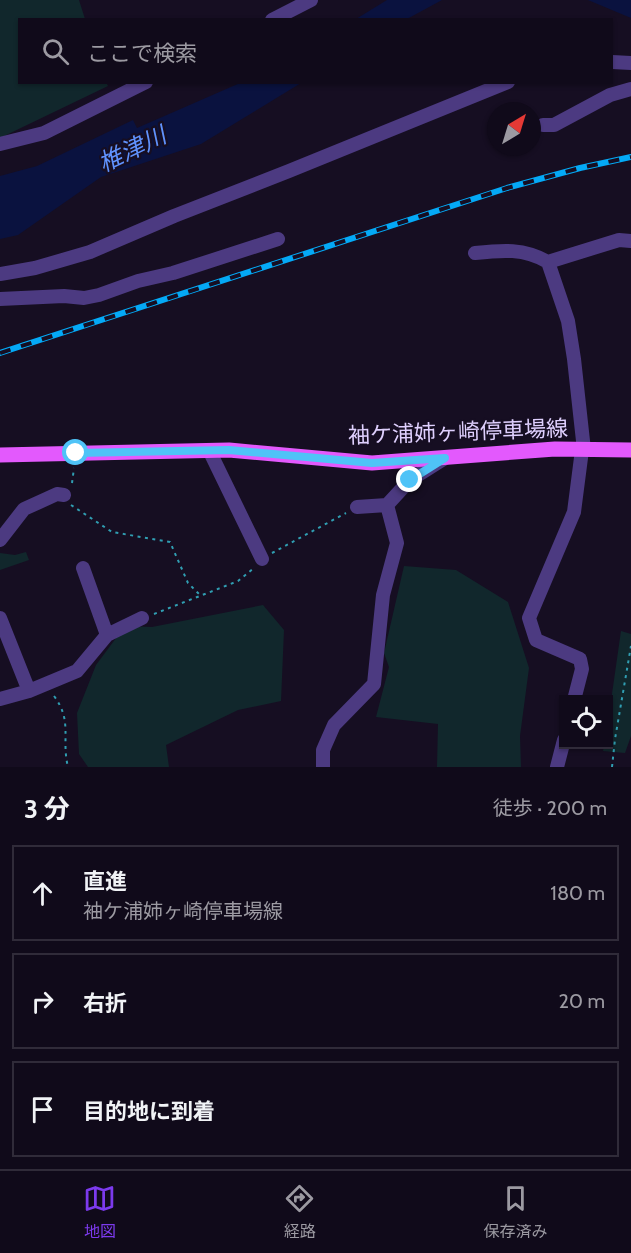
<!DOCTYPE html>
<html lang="ja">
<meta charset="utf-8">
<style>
:root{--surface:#100a1a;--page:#191323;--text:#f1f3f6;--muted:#9c9aa2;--line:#302b39;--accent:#7c3aed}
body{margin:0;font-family:Cabin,"Noto Sans JP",sans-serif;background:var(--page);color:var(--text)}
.controls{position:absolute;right:18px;bottom:18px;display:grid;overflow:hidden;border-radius:0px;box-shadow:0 2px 4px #0004}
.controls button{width:54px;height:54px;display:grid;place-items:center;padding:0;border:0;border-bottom:2px solid var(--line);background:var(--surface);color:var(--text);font:30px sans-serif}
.compass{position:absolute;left:487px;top:102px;width:54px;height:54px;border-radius:50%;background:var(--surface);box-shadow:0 2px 4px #0004;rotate:38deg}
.stop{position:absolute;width:18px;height:18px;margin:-14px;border:4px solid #4fc3f7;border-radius:50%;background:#fff}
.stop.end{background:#4fc3f7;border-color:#fff;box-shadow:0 2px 6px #0008}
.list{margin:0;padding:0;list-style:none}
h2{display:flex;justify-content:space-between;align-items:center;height:78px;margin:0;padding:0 24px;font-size:26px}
h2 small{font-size:20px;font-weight:400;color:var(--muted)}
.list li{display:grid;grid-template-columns:39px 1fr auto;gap:18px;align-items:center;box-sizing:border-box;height:96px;margin:0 12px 12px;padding:0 12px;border:2px solid var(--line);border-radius:0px}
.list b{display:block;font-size:22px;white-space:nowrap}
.list p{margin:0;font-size:20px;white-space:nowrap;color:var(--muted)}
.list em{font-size:20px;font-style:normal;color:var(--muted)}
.icon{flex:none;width:33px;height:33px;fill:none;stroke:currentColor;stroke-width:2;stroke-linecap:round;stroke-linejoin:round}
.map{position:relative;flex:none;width:631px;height:767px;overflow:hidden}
.search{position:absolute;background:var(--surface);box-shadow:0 2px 4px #0004;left:18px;right:18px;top:18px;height:66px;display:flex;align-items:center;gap:15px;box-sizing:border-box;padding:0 21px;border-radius:0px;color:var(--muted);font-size:22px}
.sheet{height:402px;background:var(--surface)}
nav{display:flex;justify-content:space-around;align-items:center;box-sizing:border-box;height:84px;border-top:2px solid var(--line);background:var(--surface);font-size:16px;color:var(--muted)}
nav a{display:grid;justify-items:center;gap:3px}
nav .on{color:var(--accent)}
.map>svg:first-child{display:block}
.green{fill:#11272c}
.water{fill:#0a123f}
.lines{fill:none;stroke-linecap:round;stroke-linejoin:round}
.path{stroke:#309eb2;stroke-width:2;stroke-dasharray:3 4.5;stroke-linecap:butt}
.minor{stroke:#4c3a81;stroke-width:14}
.major{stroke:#e359fd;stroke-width:15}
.rail-casing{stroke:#04a9f6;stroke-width:6}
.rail{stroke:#160e22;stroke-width:4;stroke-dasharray:11;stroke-linecap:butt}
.route{stroke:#4fc3f7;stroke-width:8}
.labels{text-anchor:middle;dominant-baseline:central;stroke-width:4.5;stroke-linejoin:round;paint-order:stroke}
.street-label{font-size:22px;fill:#dfd0fe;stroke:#160e22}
.water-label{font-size:24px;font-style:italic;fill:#6092fd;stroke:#160e22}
</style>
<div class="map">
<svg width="631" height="767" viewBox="0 0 631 767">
<rect width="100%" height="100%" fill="#160e22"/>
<path class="green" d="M 0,0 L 79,0 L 85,19 L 20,20 L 20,82 L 106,82 L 108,86 L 0,138 Z
M 26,552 L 29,560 L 0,570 L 0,553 L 15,555 Z
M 404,566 L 456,570 L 508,602 L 529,668 L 520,736 L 521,767 L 437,767 L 438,724 L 376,717 L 389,667 L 384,653 Z
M 263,605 L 284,630 L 281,701 L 238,710 L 166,745 L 169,767 L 88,767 L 79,754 L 77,713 L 96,665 L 125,626 L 152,627 Z
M 621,631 L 631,634 L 631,736 L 625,753 L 603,751 L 604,745 L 608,744 L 609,715 Z"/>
<path class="water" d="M 387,0 L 442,0 L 407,19 L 356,19 Z
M 588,0 L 631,0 L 631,18 Z
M 240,83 L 301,83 L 201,144 L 101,177 L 18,235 L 0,239 L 0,176 L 37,166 L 133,120 L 137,128 Z"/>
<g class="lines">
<path class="path" d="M 72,483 L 74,468
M 71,505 L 112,532 L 170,542 L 188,583 L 201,596
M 272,553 L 346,513
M 154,614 L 238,581 L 254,568
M 54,696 C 73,721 61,739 68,767
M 612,767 L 615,739 L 631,646"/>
<path class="minor" d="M 272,20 L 311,0
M 612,62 L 631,63
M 543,125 L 554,125 L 610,95 L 631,89
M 0,144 L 44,133 L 146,82
M 475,253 C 502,250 524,248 548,262 L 568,321 L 574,359 L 584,450
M 548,262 L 619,240 L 631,241
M 0,274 L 35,268 L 90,252 L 174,216 L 289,171 L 508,82
M 0,299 L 64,296 L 84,298 L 99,295 L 138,281 L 173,273 L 278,239
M 209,450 L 262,559
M 357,507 L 387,505
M 0,540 L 24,509 L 57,494 L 64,495
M 83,568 L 107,635
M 0,618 L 29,691
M 0,699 L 29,691 L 77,671 L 107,635 L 142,618
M 574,700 L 582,669 L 580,659 L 536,640 L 529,618 L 574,512 L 582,450
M 323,767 L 323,750 L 334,725 L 374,684 L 383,595 L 397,543 L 387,505 L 410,480 L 445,458
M 557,767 L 564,740"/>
<path class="major" d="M 0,455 L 229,450 L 372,463 L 555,449 L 631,450"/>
<g class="rail-casing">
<path id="rail" d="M 0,353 L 507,188 L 580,168 L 631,157"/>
</g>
<use href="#rail" class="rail"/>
</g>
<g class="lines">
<path class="route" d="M 76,453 L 229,450 L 372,463 L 445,458 L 410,480"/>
</g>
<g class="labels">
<g class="street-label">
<text transform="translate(458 432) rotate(-2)">袖ケ浦姉ヶ崎停車場線</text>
</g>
<g class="water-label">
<text transform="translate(132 149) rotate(-26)">椎津川</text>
</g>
</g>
</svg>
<div class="controls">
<button><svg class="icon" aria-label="locate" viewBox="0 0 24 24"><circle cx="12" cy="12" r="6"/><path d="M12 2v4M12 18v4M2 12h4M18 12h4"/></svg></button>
</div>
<svg class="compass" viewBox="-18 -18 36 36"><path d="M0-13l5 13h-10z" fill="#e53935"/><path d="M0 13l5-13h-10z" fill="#9c9aa2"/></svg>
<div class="stop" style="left:76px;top:453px"></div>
<div class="stop end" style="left:410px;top:480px"></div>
<div class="search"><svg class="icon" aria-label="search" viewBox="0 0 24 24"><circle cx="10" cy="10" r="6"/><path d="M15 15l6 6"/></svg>ここで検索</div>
</div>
<section class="sheet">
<h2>3 分<small>徒歩 · 200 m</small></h2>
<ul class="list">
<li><svg class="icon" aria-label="ahead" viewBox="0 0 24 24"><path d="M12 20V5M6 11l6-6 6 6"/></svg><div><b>直進</b><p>袖ケ浦姉ヶ崎停車場線</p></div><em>180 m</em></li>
<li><svg class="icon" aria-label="right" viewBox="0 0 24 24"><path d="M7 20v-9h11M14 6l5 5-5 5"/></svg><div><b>右折</b></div><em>20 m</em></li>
<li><svg class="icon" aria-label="arrive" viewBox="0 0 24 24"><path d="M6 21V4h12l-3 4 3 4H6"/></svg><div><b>目的地に到着</b></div></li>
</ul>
</section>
<nav>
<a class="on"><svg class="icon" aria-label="map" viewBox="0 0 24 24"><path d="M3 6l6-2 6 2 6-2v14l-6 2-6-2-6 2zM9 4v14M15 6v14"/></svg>地図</a>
<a><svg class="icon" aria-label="directions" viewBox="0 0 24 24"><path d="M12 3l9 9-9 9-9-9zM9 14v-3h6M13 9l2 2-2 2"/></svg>経路</a>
<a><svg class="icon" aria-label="saved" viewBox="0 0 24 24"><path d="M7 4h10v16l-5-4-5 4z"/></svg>保存済み</a>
</nav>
